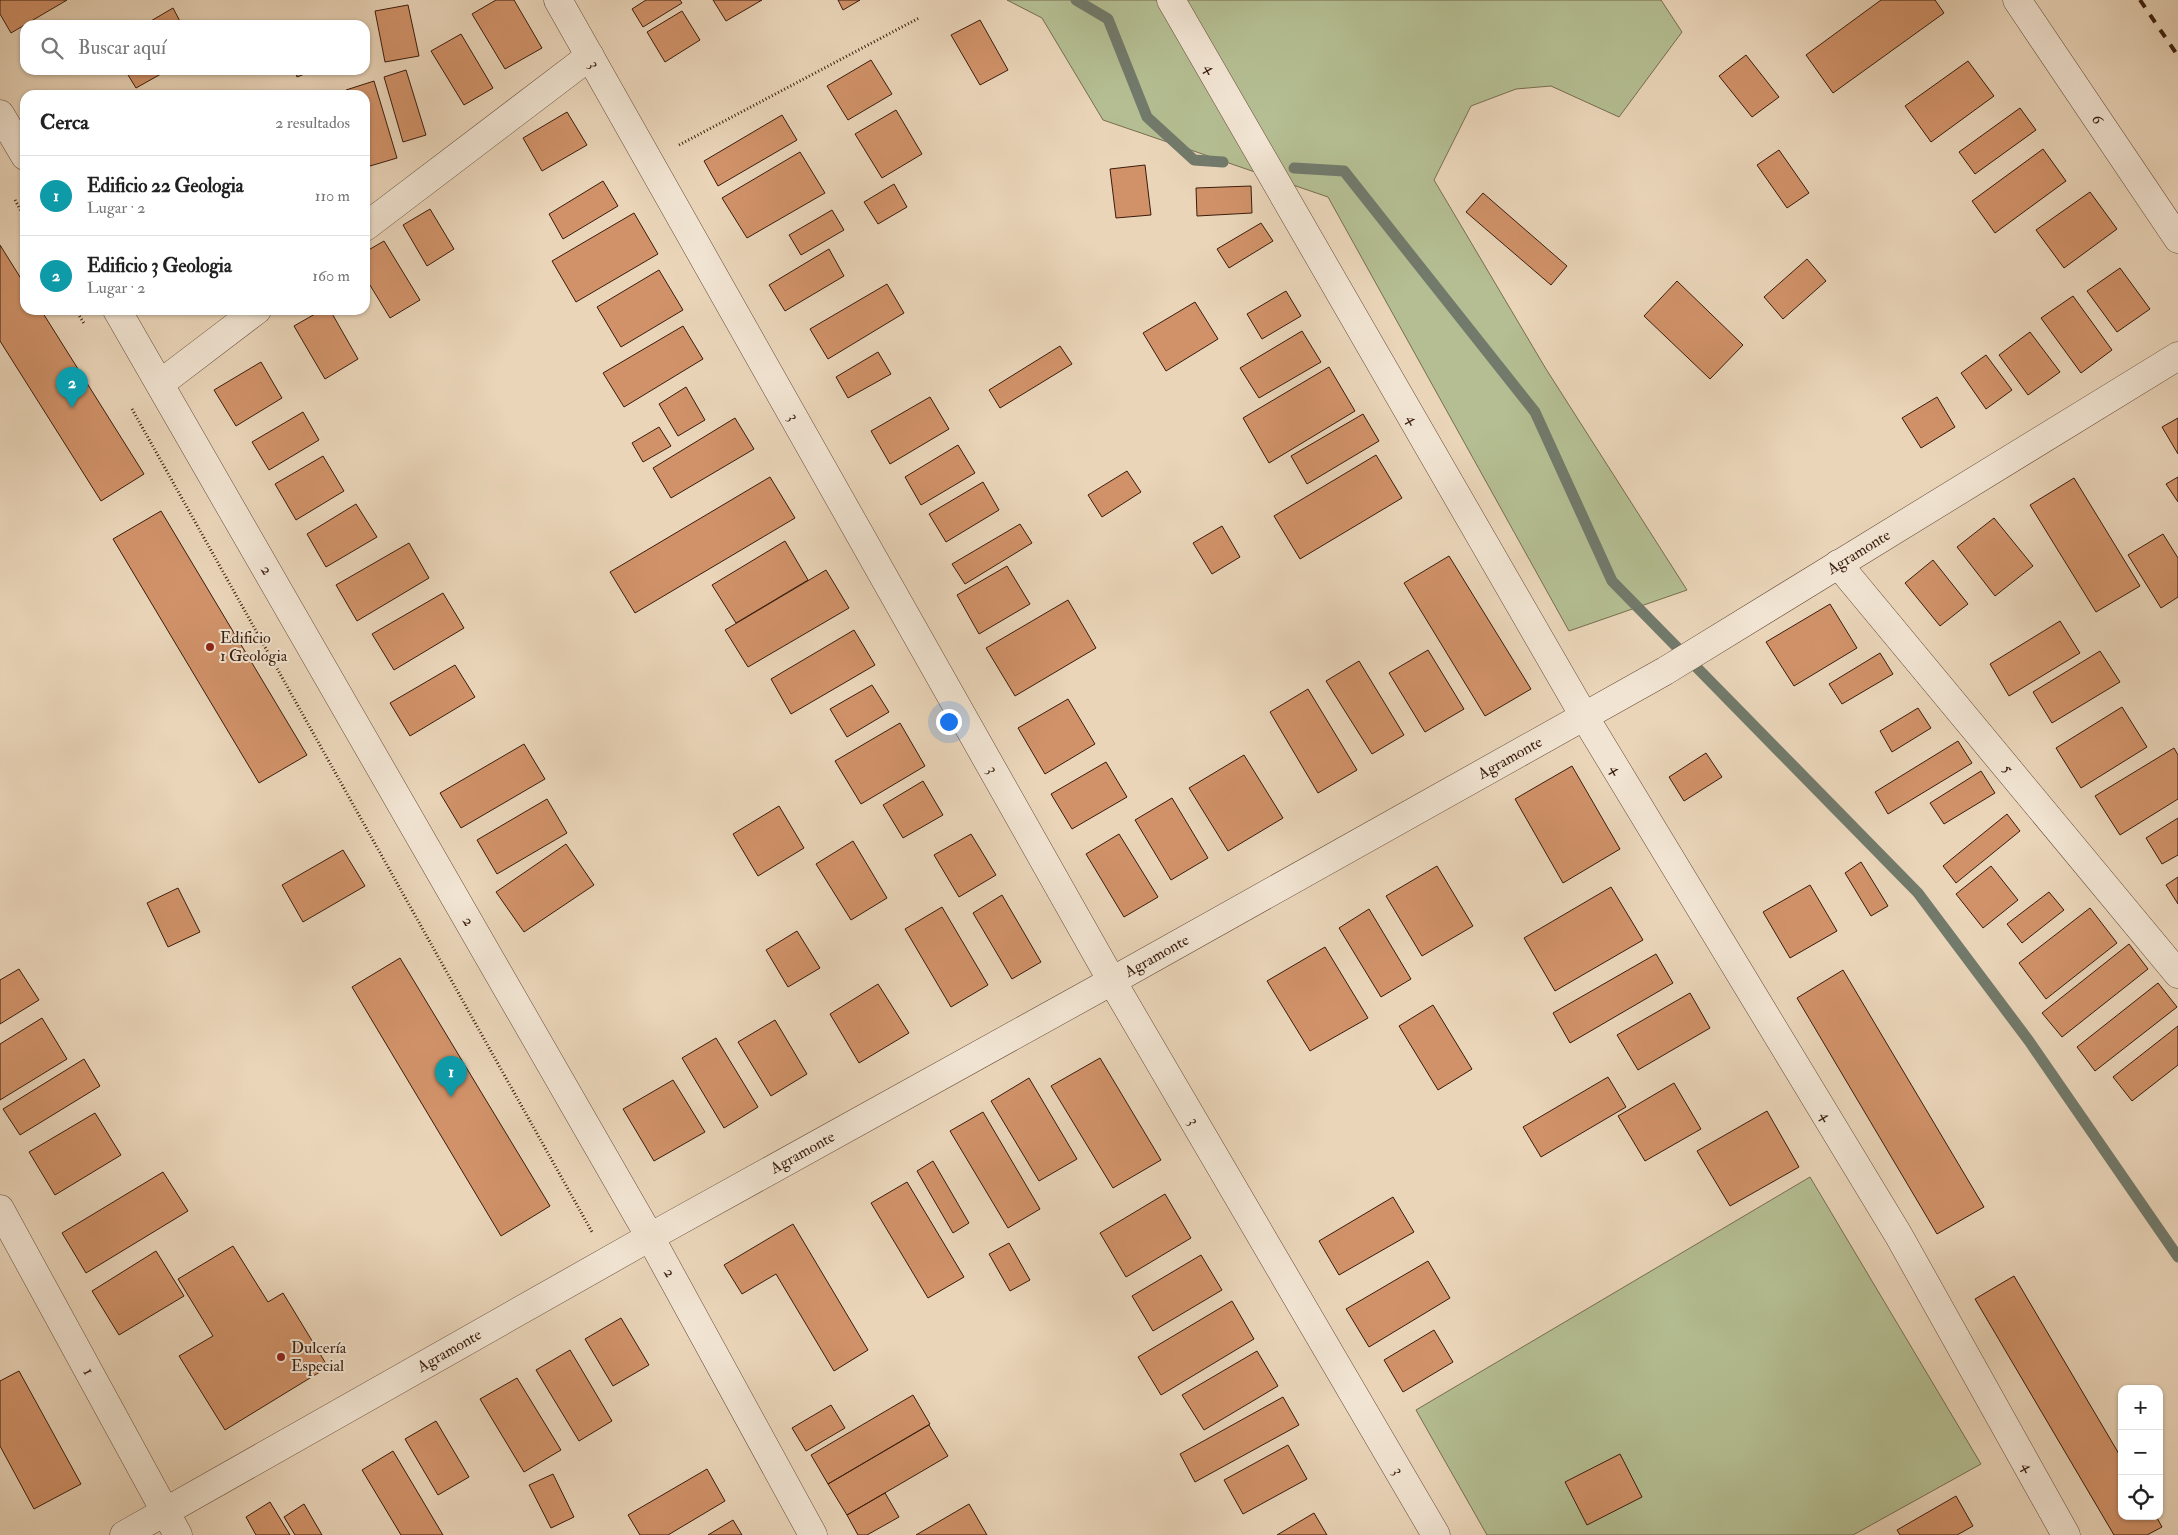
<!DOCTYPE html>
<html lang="es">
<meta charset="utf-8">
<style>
:root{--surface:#fff;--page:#f2f2f2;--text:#222;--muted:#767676;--line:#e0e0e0;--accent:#8f2418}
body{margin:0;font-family:"IM FELL Double Pica",serif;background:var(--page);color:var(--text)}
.controls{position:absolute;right:15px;bottom:15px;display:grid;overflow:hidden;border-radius:10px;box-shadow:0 1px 4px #0004}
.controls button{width:45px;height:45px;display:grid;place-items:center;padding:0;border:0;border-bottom:1px solid var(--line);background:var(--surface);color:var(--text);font:25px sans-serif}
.you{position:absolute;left:948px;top:721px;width:18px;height:18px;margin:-12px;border:4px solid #fff;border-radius:50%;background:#1a73e8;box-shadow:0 0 0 8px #1a73e833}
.badge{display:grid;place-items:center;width:32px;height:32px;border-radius:50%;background:var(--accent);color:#fff;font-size:16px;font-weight:700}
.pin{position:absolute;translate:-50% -41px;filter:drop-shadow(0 1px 2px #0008)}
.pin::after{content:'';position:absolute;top:26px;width:18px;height:15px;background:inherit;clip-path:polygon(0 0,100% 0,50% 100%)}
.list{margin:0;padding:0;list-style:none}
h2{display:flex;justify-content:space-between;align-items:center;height:65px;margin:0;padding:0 20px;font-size:21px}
h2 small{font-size:16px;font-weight:400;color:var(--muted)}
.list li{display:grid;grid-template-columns:32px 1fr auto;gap:15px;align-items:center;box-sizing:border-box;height:80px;padding:0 20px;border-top:1px solid var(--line)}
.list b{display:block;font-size:19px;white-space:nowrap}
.list p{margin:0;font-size:16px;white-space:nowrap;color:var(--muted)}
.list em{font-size:16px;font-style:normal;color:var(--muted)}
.icon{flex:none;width:28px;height:28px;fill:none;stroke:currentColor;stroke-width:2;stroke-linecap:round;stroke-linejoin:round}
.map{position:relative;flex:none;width:2178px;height:1535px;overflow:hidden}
.search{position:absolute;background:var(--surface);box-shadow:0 1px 4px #0004;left:20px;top:20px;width:350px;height:55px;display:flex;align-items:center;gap:12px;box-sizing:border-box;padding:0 18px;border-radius:15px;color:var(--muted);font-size:19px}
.panel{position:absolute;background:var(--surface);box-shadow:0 1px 4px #0004;left:20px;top:90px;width:350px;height:225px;border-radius:15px}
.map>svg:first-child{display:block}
.green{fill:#b4be92;stroke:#776d4f}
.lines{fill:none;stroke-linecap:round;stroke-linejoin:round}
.stream{stroke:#727a6b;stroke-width:11}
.building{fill:#d19269;stroke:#3a1c0c}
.minor-casing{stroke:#664a37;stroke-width:29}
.path{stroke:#3a1c0c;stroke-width:3;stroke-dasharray:1 2.5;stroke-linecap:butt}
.minor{stroke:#f1e4d2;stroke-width:28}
.rail{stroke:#3a1c0c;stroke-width:4;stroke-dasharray:9 9;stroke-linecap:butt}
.poi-dot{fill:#8f2418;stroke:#f1e4d2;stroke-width:2}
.labels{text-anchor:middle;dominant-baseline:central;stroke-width:4;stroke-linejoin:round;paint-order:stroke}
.street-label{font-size:16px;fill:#3a1c0c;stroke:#f1e4d2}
.poi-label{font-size:16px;fill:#3a1c0c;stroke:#f1e4d2;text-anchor:start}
</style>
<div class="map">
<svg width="2178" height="1535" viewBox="0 0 2178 1535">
<rect width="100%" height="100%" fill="#ead5b9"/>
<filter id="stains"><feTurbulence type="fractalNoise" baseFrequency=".004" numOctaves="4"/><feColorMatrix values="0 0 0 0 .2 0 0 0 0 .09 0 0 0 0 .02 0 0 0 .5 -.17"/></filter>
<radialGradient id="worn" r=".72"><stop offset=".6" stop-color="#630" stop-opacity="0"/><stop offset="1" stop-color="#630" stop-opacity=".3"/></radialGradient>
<path class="green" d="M 1007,0 L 1661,0 L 1682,32 L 1619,117 L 1551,86 L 1516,89 L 1471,106 L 1434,180 L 1546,369 L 1687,590 L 1569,631 L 1328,197 L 1103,120 L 1042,18 Z
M 1810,1177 L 1981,1464 L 1853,1535 L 1487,1535 L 1416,1410 Z"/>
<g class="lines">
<path class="stream" d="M 1076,0 L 1108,19 L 1147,117 L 1194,160 L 1223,162
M 1294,168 L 1344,171 L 1535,412 L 1612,581 L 1918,893 L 2029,1041 L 2178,1257"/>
</g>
<path class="building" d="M 0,0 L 67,0 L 11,33 L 0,14 Z
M 496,0 L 514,0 L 542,48 L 505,69 L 472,14 Z
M 646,0 L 680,0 L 682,3 L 643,27 L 632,9 Z
M 713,0 L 762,0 L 726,21 Z
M 838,0 L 860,0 L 843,10 Z
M 1881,0 L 1935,0 L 1944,13 L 1833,93 L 1806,55 Z
M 408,5 L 419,56 L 385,62 L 375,11 Z
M 173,8 L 182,25 L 144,25 Z
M 682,11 L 700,40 L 665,62 L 647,32 Z
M 980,20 L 1008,70 L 980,85 L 951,35 Z
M 461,34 L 493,88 L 464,105 L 431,51 Z
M 1746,55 L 1779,97 L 1752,117 L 1719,76 Z
M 871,60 L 892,94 L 848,120 L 827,86 Z
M 1968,61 L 1994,96 L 1931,142 L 1905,106 Z
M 125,70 L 168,70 L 136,88 Z
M 295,70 L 315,70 L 297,77 Z
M 406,70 L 426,135 L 403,142 L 384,77 Z
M 374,81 L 397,158 L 370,166 L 365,149 L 365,95 L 348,95 L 346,90 Z
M 2020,108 L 2036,130 L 1975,174 L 1959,152 Z
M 896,110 L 922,154 L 882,178 L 855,134 Z
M 567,112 L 587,145 L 542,171 L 523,138 Z
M 782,115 L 797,140 L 718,186 L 704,161 Z
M 2043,149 L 2066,181 L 1995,233 L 1972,201 Z
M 1779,150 L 1809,193 L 1787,208 L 1757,165 Z
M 800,152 L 825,193 L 747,238 L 722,198 Z
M 1145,165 L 1151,215 L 1116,218 L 1110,169 Z
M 603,181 L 618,206 L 563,239 L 549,214 Z
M 894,184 L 907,207 L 878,224 L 864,202 Z
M 1251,186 L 1252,213 L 1197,216 L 1196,188 Z
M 2090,192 L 2117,229 L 2064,268 L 2036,230 Z
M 1483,193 L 1567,266 L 1551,285 L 1466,212 Z
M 430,209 L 454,249 L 427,266 L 403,225 Z
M 832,210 L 844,230 L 801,255 L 789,235 Z
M 634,213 L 658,254 L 576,302 L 552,261 Z
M 1261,223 L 1273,241 L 1229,268 L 1217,249 Z
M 384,241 L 420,300 L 390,318 L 365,277 L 365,252 Z
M 0,245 L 25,285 L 25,310 L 41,310 L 144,474 L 101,501 L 0,341 Z
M 829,249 L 844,276 L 785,311 L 769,285 Z
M 1807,259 L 1826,281 L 1783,319 L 1764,297 Z
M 2120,268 L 2150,309 L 2117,332 L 2087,291 Z
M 659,270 L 683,310 L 621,347 L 597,307 Z
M 1677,281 L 1743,345 L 1710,379 L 1644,316 Z
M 887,284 L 904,313 L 828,359 L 810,329 Z
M 1286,291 L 1301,316 L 1262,339 L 1247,314 Z
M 2073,296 L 2112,350 L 2081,373 L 2041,318 Z
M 1195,302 L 1218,339 L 1166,371 L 1143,333 Z
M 322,310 L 330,310 L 358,359 L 325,379 L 294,326 Z
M 683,326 L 703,359 L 624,407 L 603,373 Z
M 1302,331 L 1321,362 L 1259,398 L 1240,368 Z
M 2030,332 L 2060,372 L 2028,395 L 1999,355 Z
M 1060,346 L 1072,364 L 1000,408 L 989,390 Z
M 878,352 L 891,374 L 848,398 L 836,377 Z
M 1986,355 L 2012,390 L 1986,409 L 1961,373 Z
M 261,362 L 282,398 L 236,426 L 214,390 Z
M 1329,367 L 1355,411 L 1269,463 L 1243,418 Z
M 686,387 L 705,420 L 678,436 L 659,404 Z
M 930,397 L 949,429 L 890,464 L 871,431 Z
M 1937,397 L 1955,427 L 1921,448 L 1902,418 Z
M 303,412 L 319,440 L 269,470 L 252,442 Z
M 1363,414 L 1379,441 L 1307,484 L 1291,456 Z
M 735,418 L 754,449 L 671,498 L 653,468 Z
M 2178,418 L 2178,454 L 2162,427 Z
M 659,427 L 671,446 L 643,462 L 632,443 Z
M 958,445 L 975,473 L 921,505 L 905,477 Z
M 1376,455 L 1402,498 L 1300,559 L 1274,516 Z
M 323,456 L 344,491 L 296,520 L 275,484 Z
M 1127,471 L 1141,492 L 1102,517 L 1088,495 Z
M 770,477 L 795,518 L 635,613 L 610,572 Z
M 2178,477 L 2178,502 L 2166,484 Z
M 2074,478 L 2140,586 L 2096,612 L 2030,505 Z
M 983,482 L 999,510 L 946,542 L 929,514 Z
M 356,504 L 377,537 L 326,567 L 307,534 Z
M 161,511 L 307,755 L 259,783 L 113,539 Z
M 1994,518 L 2033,566 L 1995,596 L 1957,547 Z
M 1020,524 L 1032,543 L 965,584 L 952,564 Z
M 1222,526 L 1240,557 L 1212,574 L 1193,543 Z
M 2163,534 L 2178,558 L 2178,597 L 2161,608 L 2128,555 Z
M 785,541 L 808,580 L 736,623 L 712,585 Z
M 409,543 L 429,578 L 357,621 L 336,585 Z
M 1449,556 L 1531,689 L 1485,716 L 1404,583 Z
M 1933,560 L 1968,604 L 1940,626 L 1905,583 Z
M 1007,566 L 1030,604 L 979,634 L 957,595 Z
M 826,570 L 849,608 L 748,667 L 725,630 Z
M 443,593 L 464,628 L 394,670 L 372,634 Z
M 1068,600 L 1096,648 L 1015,696 L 986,648 Z
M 1830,604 L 1857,648 L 1794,686 L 1766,642 Z
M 2060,621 L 2080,653 L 2009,696 L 1990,664 Z
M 854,630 L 875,665 L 791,714 L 771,679 Z
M 1428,650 L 1464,709 L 1425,732 L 1389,673 Z
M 2100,651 L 2120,682 L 2052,723 L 2033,692 Z
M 1880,653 L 1893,674 L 1842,704 L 1829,684 Z
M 1359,661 L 1404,735 L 1372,754 L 1326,681 Z
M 455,665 L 475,697 L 410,736 L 390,703 Z
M 872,685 L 889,712 L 847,737 L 830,709 Z
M 1308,689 L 1357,770 L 1318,793 L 1270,712 Z
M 1068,699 L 1095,744 L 1045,774 L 1018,728 Z
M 2122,707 L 2147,747 L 2081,788 L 2056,748 Z
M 1918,708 L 1931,728 L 1892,752 L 1880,731 Z
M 900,723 L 925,766 L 861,804 L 835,761 Z
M 1958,741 L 1972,763 L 1888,814 L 1875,792 Z
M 524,744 L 545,779 L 461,828 L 440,793 Z
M 2174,748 L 2178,755 L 2178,799 L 2120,835 L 2095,796 Z
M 1706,753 L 1722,777 L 1684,801 L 1669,777 Z
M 1244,755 L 1283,818 L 1228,851 L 1189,788 Z
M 1106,762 L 1127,797 L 1072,829 L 1051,794 Z
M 1572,766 L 1620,849 L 1563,883 L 1515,799 Z
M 1981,771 L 1995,793 L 1944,824 L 1930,803 Z
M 923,781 L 943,815 L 903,838 L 883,805 Z
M 1172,798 L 1208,858 L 1171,880 L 1135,820 Z
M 547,799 L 567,833 L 497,874 L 477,840 Z
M 779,806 L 804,848 L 758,876 L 733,834 Z
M 2007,814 L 2020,831 L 1956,883 L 1943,866 Z
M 2178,818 L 2178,855 L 2162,864 L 2146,838 Z
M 971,834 L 996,875 L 959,897 L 934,855 Z
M 1119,834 L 1158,897 L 1124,917 L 1086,854 Z
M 853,841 L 887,898 L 851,920 L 816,864 Z
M 566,844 L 594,885 L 524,932 L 496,892 Z
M 343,850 L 365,886 L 303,922 L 282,885 Z
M 1861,862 L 1888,906 L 1871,916 L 1845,873 Z
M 1437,866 L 1473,926 L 1422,956 L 1386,896 Z
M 1991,866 L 2018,900 L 1983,928 L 1956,894 Z
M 2178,877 L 2178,904 L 2166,885 Z
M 1810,885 L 1837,931 L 1790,958 L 1763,912 Z
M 1611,887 L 1643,940 L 1555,991 L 1524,938 Z
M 178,888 L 200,932 L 168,947 L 147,903 Z
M 2049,892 L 2064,910 L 2022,943 L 2007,924 Z
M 1002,895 L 1041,962 L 1012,979 L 973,913 Z
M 942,907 L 988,985 L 951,1007 L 905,929 Z
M 2090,908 L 2117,943 L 2046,999 L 2019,963 Z
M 1369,909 L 1411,979 L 1381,997 L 1339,928 Z
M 797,931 L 820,968 L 788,987 L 766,950 Z
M 2129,944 L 2148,969 L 2062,1037 L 2042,1013 Z
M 1325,947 L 1368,1018 L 1310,1051 L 1267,981 Z
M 1656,954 L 1673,983 L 1570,1043 L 1553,1013 Z
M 400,958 L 550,1206 L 501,1236 L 352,987 Z
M 19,969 L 39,1000 L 0,1024 L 0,980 Z
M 1843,970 L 1984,1207 L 1937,1234 L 1797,998 Z
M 2158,983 L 2177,1007 L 2095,1071 L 2077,1047 Z
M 878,984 L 909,1033 L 859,1063 L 830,1014 Z
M 1690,993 L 1710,1028 L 1638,1070 L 1617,1035 Z
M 1433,1005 L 1472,1069 L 1438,1090 L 1399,1026 Z
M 42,1018 L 67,1059 L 0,1100 L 0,1044 Z
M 775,1020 L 807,1074 L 771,1096 L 738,1042 Z
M 2178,1026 L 2178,1065 L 2132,1101 L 2113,1077 Z
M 716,1038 L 758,1107 L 724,1128 L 682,1058 Z
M 1100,1058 L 1161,1160 L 1113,1188 L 1051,1086 Z
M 84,1059 L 100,1086 L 20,1135 L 3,1109 Z
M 1608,1077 L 1626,1107 L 1541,1157 L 1523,1127 Z
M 1029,1078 L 1077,1159 L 1039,1181 L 991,1101 Z
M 673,1080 L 705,1132 L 654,1161 L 623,1109 Z
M 1674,1083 L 1701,1129 L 1645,1161 L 1618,1116 Z
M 1767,1111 L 1799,1167 L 1730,1206 L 1697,1151 Z
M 983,1112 L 1040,1209 L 1008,1228 L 950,1131 Z
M 95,1113 L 121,1155 L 55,1195 L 29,1152 Z
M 933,1161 L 969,1223 L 953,1233 L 917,1171 Z
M 163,1172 L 188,1211 L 86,1273 L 62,1233 Z
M 907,1182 L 964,1277 L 928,1298 L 871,1203 Z
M 1165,1194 L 1191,1238 L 1126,1277 L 1100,1233 Z
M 1393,1197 L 1414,1232 L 1339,1275 L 1319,1241 Z
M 793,1224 L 868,1350 L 834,1371 L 776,1274 L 742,1294 L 724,1265 Z
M 1009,1243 L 1030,1280 L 1010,1291 L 989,1254 Z
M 233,1246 L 268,1302 L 283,1293 L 328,1367 L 225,1430 L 179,1356 L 213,1336 L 178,1279 Z
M 156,1251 L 184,1296 L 119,1335 L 92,1291 Z
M 1201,1255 L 1222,1290 L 1153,1331 L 1132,1296 Z
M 1428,1261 L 1450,1298 L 1369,1347 L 1346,1309 Z
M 2014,1276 L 2122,1459 L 2122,1516 L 2156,1516 L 2162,1527 L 2147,1535 L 2114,1535 L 1975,1299 Z
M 1232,1301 L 1254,1339 L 1161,1395 L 1138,1357 Z
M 621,1318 L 649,1365 L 613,1386 L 585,1339 Z
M 1434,1330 L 1453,1362 L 1403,1392 L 1384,1360 Z
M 570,1350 L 612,1421 L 579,1441 L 536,1370 Z
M 1257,1351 L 1278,1386 L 1204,1430 L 1182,1395 Z
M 19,1371 L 81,1484 L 34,1509 L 0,1446 L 0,1381 Z
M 517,1378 L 561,1450 L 524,1472 L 480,1399 Z
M 913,1395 L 930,1424 L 828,1484 L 811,1455 Z
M 1283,1397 L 1299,1425 L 1195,1482 L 1180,1454 Z
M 831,1405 L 845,1428 L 806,1451 L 792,1428 Z
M 436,1421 L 469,1477 L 438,1495 L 405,1439 Z
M 929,1425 L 948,1456 L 847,1515 L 828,1484 Z
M 1288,1445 L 1307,1479 L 1243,1514 L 1224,1480 Z
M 393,1451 L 443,1535 L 401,1535 L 362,1470 Z
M 1620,1454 L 1642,1497 L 1587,1525 L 1565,1482 Z
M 707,1469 L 725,1501 L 668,1535 L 640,1535 L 628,1515 Z
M 553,1474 L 574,1517 L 551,1528 L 529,1485 Z
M 885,1493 L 899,1517 L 867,1535 L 858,1535 L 847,1515 Z
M 1956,1496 L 1973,1526 L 1957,1535 L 1900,1535 L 1897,1530 Z
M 270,1502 L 290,1535 L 256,1535 L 246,1517 Z
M 304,1504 L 322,1535 L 295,1535 L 284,1517 Z
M 969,1504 L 987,1535 L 916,1535 Z
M 1314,1513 L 1327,1535 L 1277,1535 Z
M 733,1520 L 742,1535 L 708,1535 Z"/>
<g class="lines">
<g class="minor-casing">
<g id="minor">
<path id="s1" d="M 558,0 L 1112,981 L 1436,1535"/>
<path id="s2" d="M 1171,0 L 1584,716 L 1899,1236 L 2066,1535"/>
<path id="s3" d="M 2017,0 L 2178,239"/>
<path d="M 0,114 L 25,156"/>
<path d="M 365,227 L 590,56"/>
<path id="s4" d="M 117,310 L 650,1237 L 813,1535"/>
<path d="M 161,383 L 257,310"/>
<path id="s5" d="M 1838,564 L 2178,974"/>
<path id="s6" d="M 0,1209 L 178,1535"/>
<path id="s7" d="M 124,1535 L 650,1237 L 1112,981 L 1665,671 L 2178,356"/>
</g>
</g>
<path class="path" d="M 679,145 L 919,18
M 15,200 L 25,218
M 76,310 L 85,325
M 132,409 L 592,1232"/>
<use href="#minor" class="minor"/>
<path class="rail" d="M 2140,0 L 2178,56"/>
</g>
<g class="poi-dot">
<circle cx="210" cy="647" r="5"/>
<circle cx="281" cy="1357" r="5"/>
</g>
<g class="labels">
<g class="street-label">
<text stroke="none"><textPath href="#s1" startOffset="74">3</textPath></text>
<text stroke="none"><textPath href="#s2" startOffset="79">4</textPath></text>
<text stroke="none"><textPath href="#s3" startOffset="144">6</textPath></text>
<text stroke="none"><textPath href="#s1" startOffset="479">3</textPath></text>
<text stroke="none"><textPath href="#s2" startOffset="484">4</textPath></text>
<text stroke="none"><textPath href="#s7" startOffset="1994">Agramonte</textPath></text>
<text stroke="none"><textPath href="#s4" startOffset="300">2</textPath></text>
<text stroke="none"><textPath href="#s7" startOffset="1589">Agramonte</textPath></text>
<text stroke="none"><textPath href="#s2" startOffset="889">4</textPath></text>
<text stroke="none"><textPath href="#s5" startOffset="266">5</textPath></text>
<text stroke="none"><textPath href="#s1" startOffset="884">3</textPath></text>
<text stroke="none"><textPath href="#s4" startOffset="705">2</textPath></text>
<text stroke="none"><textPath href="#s7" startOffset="1184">Agramonte</textPath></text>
<text stroke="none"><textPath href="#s2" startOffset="1294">4</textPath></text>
<text stroke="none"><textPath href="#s1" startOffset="1289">3</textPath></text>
<text stroke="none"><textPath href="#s7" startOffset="779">Agramonte</textPath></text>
<text stroke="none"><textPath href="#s4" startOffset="1110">2</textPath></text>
<text stroke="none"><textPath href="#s7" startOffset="374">Agramonte</textPath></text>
<text stroke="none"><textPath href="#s6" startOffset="185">1</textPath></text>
<text stroke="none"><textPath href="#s2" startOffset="1699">4</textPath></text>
<text stroke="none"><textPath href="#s1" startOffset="1694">3</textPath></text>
</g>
<g class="poi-label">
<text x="220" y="638">Edificio<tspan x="220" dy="18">1 Geologia</tspan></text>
<text x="291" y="1348">Dulcería<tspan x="291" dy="18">Especial</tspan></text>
</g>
</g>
<rect width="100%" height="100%" filter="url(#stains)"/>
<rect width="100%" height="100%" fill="url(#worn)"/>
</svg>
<div class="controls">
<button>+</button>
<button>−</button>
<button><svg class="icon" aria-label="locate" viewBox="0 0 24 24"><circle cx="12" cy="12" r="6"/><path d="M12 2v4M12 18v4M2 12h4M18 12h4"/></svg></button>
</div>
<div class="you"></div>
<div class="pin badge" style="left:451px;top:1097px;background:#0f9aa8">1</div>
<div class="pin badge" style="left:72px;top:408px;background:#0f9aa8">2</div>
<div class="search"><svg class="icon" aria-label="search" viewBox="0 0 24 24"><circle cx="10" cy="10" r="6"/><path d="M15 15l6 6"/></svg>Buscar aquí</div>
<section class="panel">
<h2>Cerca<small>2 resultados</small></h2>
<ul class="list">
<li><span class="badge" style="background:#0f9aa8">1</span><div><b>Edificio 22 Geologia</b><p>Lugar · 2</p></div><em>110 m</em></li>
<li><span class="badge" style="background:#0f9aa8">2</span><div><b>Edificio 3 Geologia</b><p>Lugar · 2</p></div><em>160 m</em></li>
</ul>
</section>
</div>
